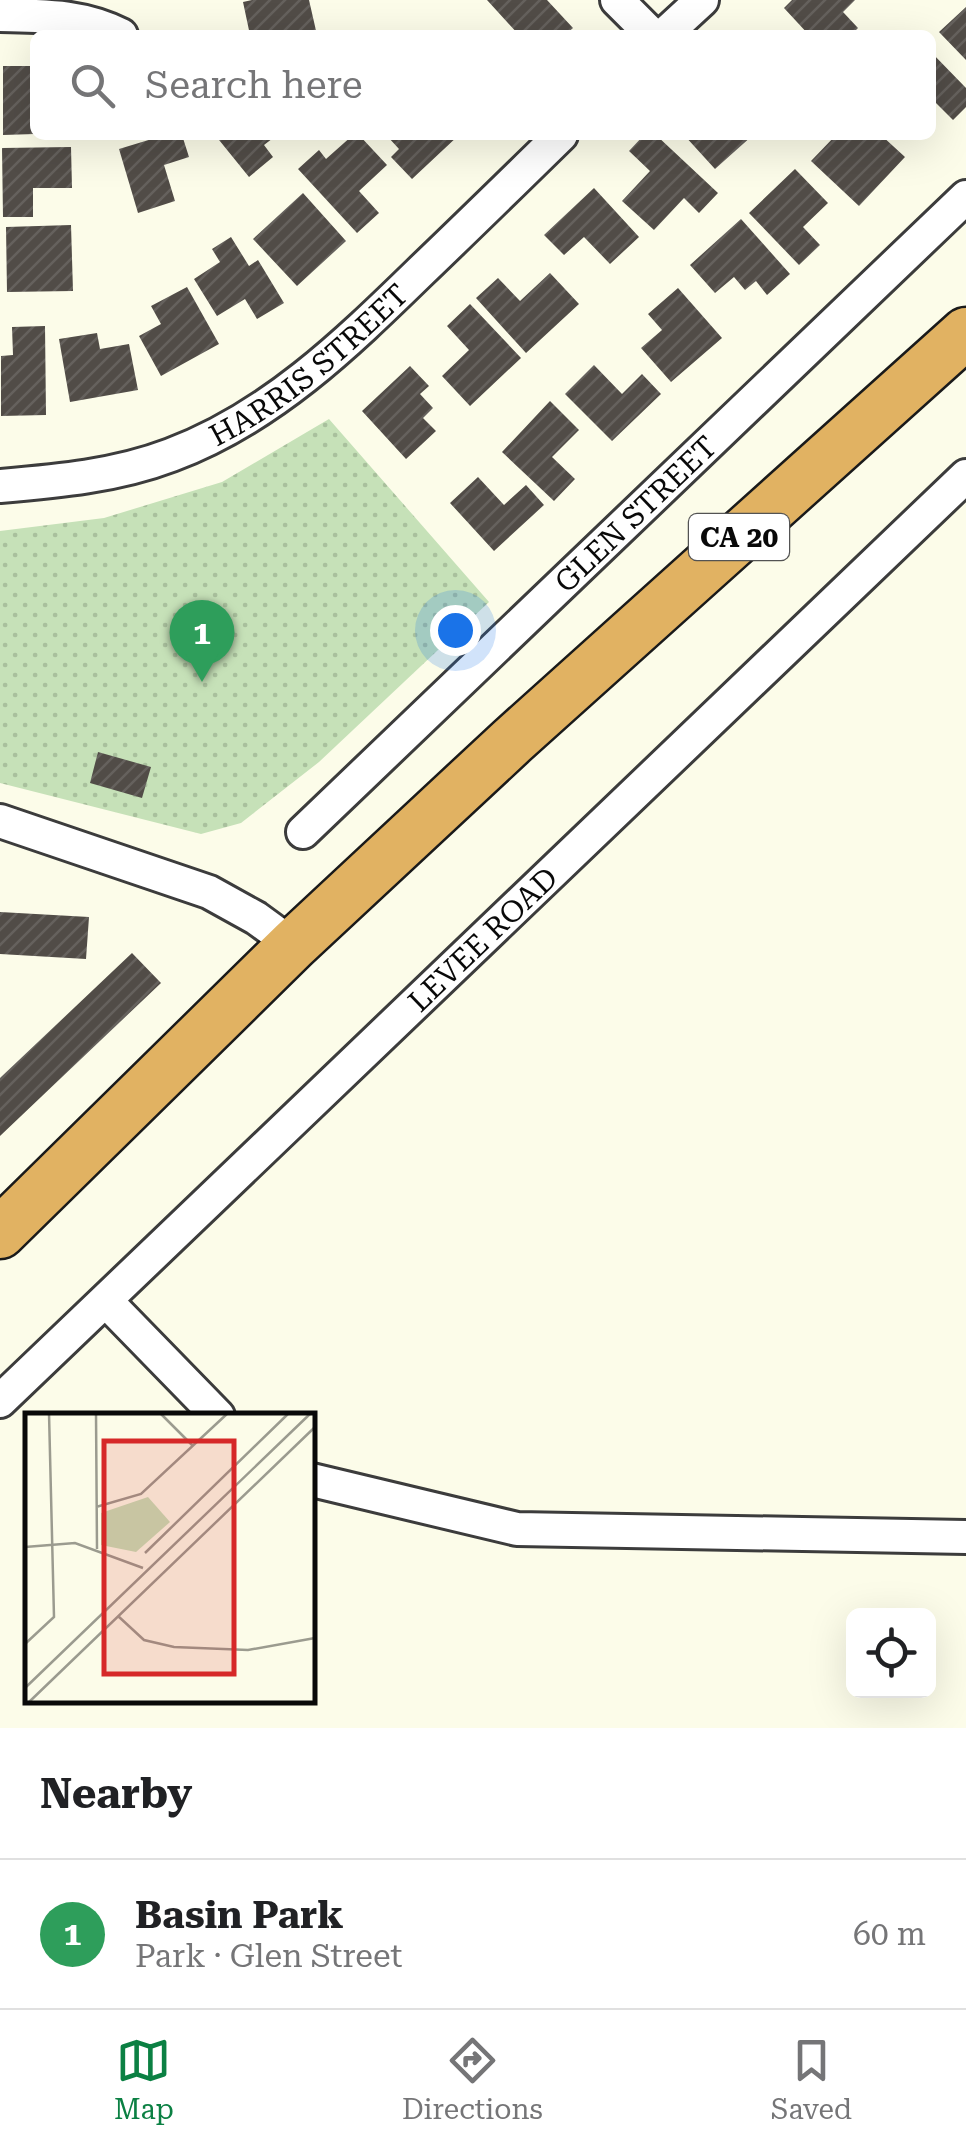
<!DOCTYPE html>
<meta charset="utf-8">
<style>
:root{--surface:#fff;--page:#f2f2f2;--text:#202124;--muted:#757577;--line:#e0e0e0;--accent:#0b8043}
body{margin:0;font-family:"Roboto Serif",serif;background:var(--page);color:var(--text)}
.controls{position:absolute;right:30px;bottom:30px;display:grid;overflow:hidden;border-radius:15px;box-shadow:0 10px 40px #0002}
.controls button{width:90px;height:90px;display:grid;place-items:center;padding:0;border:0;border-bottom:2px solid var(--line);background:var(--surface);color:var(--text);font:50px sans-serif}
.you{position:absolute;left:455px;top:630px;width:35px;height:35px;margin:-25px;border:8px solid #fff;border-radius:50%;background:#1a73e8;box-shadow:0 0 0 15px #1a73e833}
.badge{display:grid;place-items:center;width:65px;height:65px;border-radius:50%;background:var(--accent);color:#fff;font-size:32px;font-weight:700}
.pin{position:absolute;translate:-50% -82px;filter:drop-shadow(0 2px 5px #0008)}
.pin::after{content:'';position:absolute;top:52px;width:35px;height:30px;background:inherit;clip-path:polygon(0 0,100% 0,50% 100%)}
.list{margin:0;padding:0;list-style:none}
h2{display:flex;justify-content:space-between;align-items:center;height:130px;margin:0;padding:0 40px;font-size:42px}
h2 small{font-size:32px;font-weight:400;color:var(--muted)}
.list li{display:grid;grid-template-columns:65px 1fr auto;gap:30px;align-items:center;box-sizing:border-box;height:150px;padding:0 40px;border-top:2px solid var(--line)}
.list b{display:block;font-size:38px;white-space:nowrap}
.list p{margin:0;font-size:32px;white-space:nowrap;color:var(--muted)}
.list em{font-size:32px;font-style:normal;color:var(--muted)}
.icon{flex:none;width:55px;height:55px;fill:none;stroke:currentColor;stroke-width:2;stroke-linecap:round;stroke-linejoin:round}
.map{position:relative;flex:none;width:966px;height:1728px;overflow:hidden}
.search{position:absolute;background:var(--surface);box-shadow:0 10px 40px #0002;left:30px;right:30px;top:30px;height:110px;display:flex;align-items:center;gap:25px;box-sizing:border-box;padding:0 35px;border-radius:15px;color:var(--muted);font-size:38px}
.sheet{height:280px;background:var(--surface)}
nav{display:flex;justify-content:space-around;align-items:center;box-sizing:border-box;height:140px;border-top:2px solid var(--line);background:var(--surface);font-size:28px;color:var(--muted)}
nav a{display:grid;justify-items:center;gap:5px}
nav .on{color:var(--accent)}
.map>svg:first-child{display:block}
.park{fill:url(#park-dots)}
.building{fill:url(#building-hatch)}
.lines{fill:none;stroke-linecap:round;stroke-linejoin:round}
.minor-casing{stroke:#3c3c3c;stroke-width:38}
.highway-casing{stroke:#1a1a1a;stroke-width:55}
.minor{stroke:#fff;stroke-width:32}
.highway{stroke:#e1b262;stroke-width:50}
.labels{text-anchor:middle;dominant-baseline:central;stroke-width:10;stroke-linejoin:round;paint-order:stroke}
.shield{fill:#fff;stroke:#535353;stroke-width:2.5}
.shield-label{font-size:28px;font-weight:bold;fill:#090909}
.street-label{font-size:30px;fill:#090909;stroke:#fff}
.inset-road{fill:none;stroke:#9b9b8f;stroke-width:2.5}
.view{fill:#d62828;fill-opacity:0.15;stroke:#d62828;stroke-width:5}
.inset-edge{fill:none;stroke:#090909;stroke-width:5}
</style>
<div class="map">
<svg width="966" height="1728" viewBox="0 0 966 1728">
<defs>
<pattern id="park-dots" width="8" height="8" patternUnits="userSpaceOnUse" patternTransform="scale(2.5)"><rect width="8" height="8" fill="#c6e1b8"/><path d="M2 2h.1M6 6h.1" fill="none" stroke="#a9c09d" stroke-width="1.8" stroke-linecap="round"/></pattern>
<pattern id="building-hatch" width="6" height="6" patternUnits="userSpaceOnUse" patternTransform="scale(2.5)"><rect width="6" height="6" fill="#514c47"/><path d="M-1 1l2-2M0 6l6-6M5 7l2-2" fill="none" stroke="#65615d"/></pattern>
</defs>
<rect width="100%" height="100%" fill="#fcfce9"/>
<path class="park" d="M 329,419 L 489,602 L 319,762 L 241,823 L 201,834 L 0,783 L 0,531 L 104,518 L 222,482 Z"/>
<path class="building" d="M 252,0 L 309,0 L 317,35 L 250,35 L 243,2 Z
M 487,0 L 547,0 L 573,28 L 565,35 L 519,35 Z
M 792,0 L 855,0 L 843,12 L 858,28 L 851,35 L 809,35 L 784,8 Z
M 966,7 L 966,60 L 939,32 Z
M 931,52 L 966,88 L 966,107 L 953,120 L 931,98 Z
M 3,66 L 35,66 L 35,134 L 3,135 Z
M 165,135 L 182,135 L 189,157 L 164,165 L 175,201 L 138,213 L 119,149 Z
M 215,135 L 277,135 L 264,145 L 273,157 L 249,177 Z
M 353,135 L 359,135 L 387,165 L 359,191 L 379,213 L 357,233 L 298,169 L 319,150 L 326,159 Z
M 390,135 L 459,135 L 412,179 L 391,157 L 399,149 L 388,137 Z
M 644,135 L 656,135 L 718,193 L 699,213 L 684,198 L 654,230 L 622,201 L 650,171 L 629,151 Z
M 684,135 L 753,135 L 715,169 Z
M 836,135 L 881,135 L 905,157 L 859,206 L 811,161 Z
M 71,147 L 72,188 L 33,188 L 33,217 L 3,217 L 2,148 Z
M 795,169 L 828,203 L 803,227 L 820,245 L 799,265 L 749,213 Z
M 594,188 L 639,237 L 610,264 L 584,237 L 564,255 L 544,235 Z
M 303,193 L 346,241 L 297,286 L 253,239 Z
M 741,219 L 790,274 L 767,295 L 756,281 L 745,290 L 734,277 L 715,293 L 690,265 Z
M 71,225 L 73,291 L 7,292 L 6,227 Z
M 231,237 L 249,266 L 258,260 L 284,303 L 257,319 L 245,299 L 217,316 L 194,279 L 220,262 L 212,249 Z
M 550,273 L 579,304 L 526,353 L 476,298 L 498,278 L 520,301 Z
M 187,287 L 219,344 L 161,376 L 139,336 L 161,324 L 151,306 Z
M 678,288 L 722,338 L 671,382 L 641,348 L 662,330 L 648,314 Z
M 470,304 L 521,358 L 470,406 L 442,376 L 469,350 L 447,326 Z
M 45,326 L 46,415 L 1,416 L 1,356 L 13,355 L 12,327 Z
M 97,333 L 100,349 L 129,344 L 138,390 L 70,402 L 59,339 Z
M 594,365 L 622,394 L 642,374 L 661,394 L 612,441 L 565,394 Z
M 410,366 L 429,386 L 420,394 L 433,408 L 423,418 L 436,431 L 406,459 L 362,411 Z
M 550,401 L 579,430 L 552,457 L 575,479 L 554,501 L 502,452 Z
M 478,477 L 504,505 L 526,485 L 544,505 L 494,551 L 450,503 Z
M 98,752 L 151,767 L 142,798 L 90,783 Z
M 0,912 L 89,917 L 86,959 L 0,954 Z
M 132,953 L 161,983 L 0,1136 L 0,1078 Z"/>
<g class="lines">
<g class="minor-casing">
<g id="minor">
<path d="M 617,0 L 652,35"/>
<path d="M 0,15 C 43,16 82,15 121,35"/>
<path d="M 664,35 L 702,0"/>
<path id="s1" d="M 0,486 C 58,481 116,476 171,455 C 270,418 345,345 420,272 C 467,227 514,181 561,135"/>
<path d="M 0,821 L 209,892 L 256,918 L 293,945"/>
<path id="s2" d="M 303,832 L 966,197"/>
<path d="M 106,1301 L 218,1416"/>
<path id="s3" d="M 0,1401 L 966,476"/>
<path d="M 312,1480 L 517,1529 L 966,1537"/>
</g>
</g>
<g class="highway-casing">
<path id="highway" d="M 0,1233 L 293,945 L 512,741 L 966,333"/>
</g>
<use href="#minor" class="minor"/>
<use href="#highway" class="highway"/>
</g>
<g class="labels">
<rect class="shield" x="689" y="514" width="100" height="46" rx="8"/>
<g class="shield-label">
<text x="739" y="537">CA 20</text>
</g>
<g class="street-label">
<text stroke="none"><textPath href="#s1" startOffset="340">HARRIS STREET</textPath></text>
<text stroke="none"><textPath href="#s2" startOffset="460">GLEN STREET</textPath></text>
<text stroke="none"><textPath href="#s3" startOffset="668">LEVEE ROAD</textPath></text>
</g>
</g>
<g transform="translate(25 1413)">
<rect width="290" height="290" fill="#fcfce9"/>
<path d="M 123,84 L 145,109 L 111,139 L 76,132 L 76,100 Z" fill="#c6e1b8"/>
<path class="inset-road" d="M 71,0 L 72,136M 135,0 L 168,33M 71,94 L 116,81 L 203,0M 0,134 L 50,130 L 118,155M 120,140 L 264,0M 93,203 L 119,227 L 149,234 L 223,237 L 290,225M 0,231 L 29,204 L 24,0M 0,275 L 286,0M 3,290 L 290,14"/>
<path class="view" d="M 79,28 L 209,28 L 209,261 L 79,261 Z"/>
<rect width="290" height="290" class="inset-edge"/>
</g>
</svg>
<div class="controls">
<button><svg class="icon" aria-label="locate" viewBox="0 0 24 24"><circle cx="12" cy="12" r="6"/><path d="M12 2v4M12 18v4M2 12h4M18 12h4"/></svg></button>
</div>
<div class="you"></div>
<div class="pin badge" style="left:202px;top:682px;background:#2e9e5b">1</div>
<div class="search"><svg class="icon" aria-label="search" viewBox="0 0 24 24"><circle cx="10" cy="10" r="6"/><path d="M15 15l6 6"/></svg>Search here</div>
</div>
<section class="sheet">
<h2>Nearby<small></small></h2>
<ul class="list">
<li><span class="badge" style="background:#2e9e5b">1</span><div><b>Basin Park</b><p>Park · Glen Street</p></div><em>60 m</em></li>
</ul>
</section>
<nav>
<a class="on"><svg class="icon" aria-label="map" viewBox="0 0 24 24"><path d="M3 6l6-2 6 2 6-2v14l-6 2-6-2-6 2zM9 4v14M15 6v14"/></svg>Map</a>
<a><svg class="icon" aria-label="directions" viewBox="0 0 24 24"><path d="M12 3l9 9-9 9-9-9zM9 14v-3h6M13 9l2 2-2 2"/></svg>Directions</a>
<a><svg class="icon" aria-label="saved" viewBox="0 0 24 24"><path d="M7 4h10v16l-5-4-5 4z"/></svg>Saved</a>
</nav>
